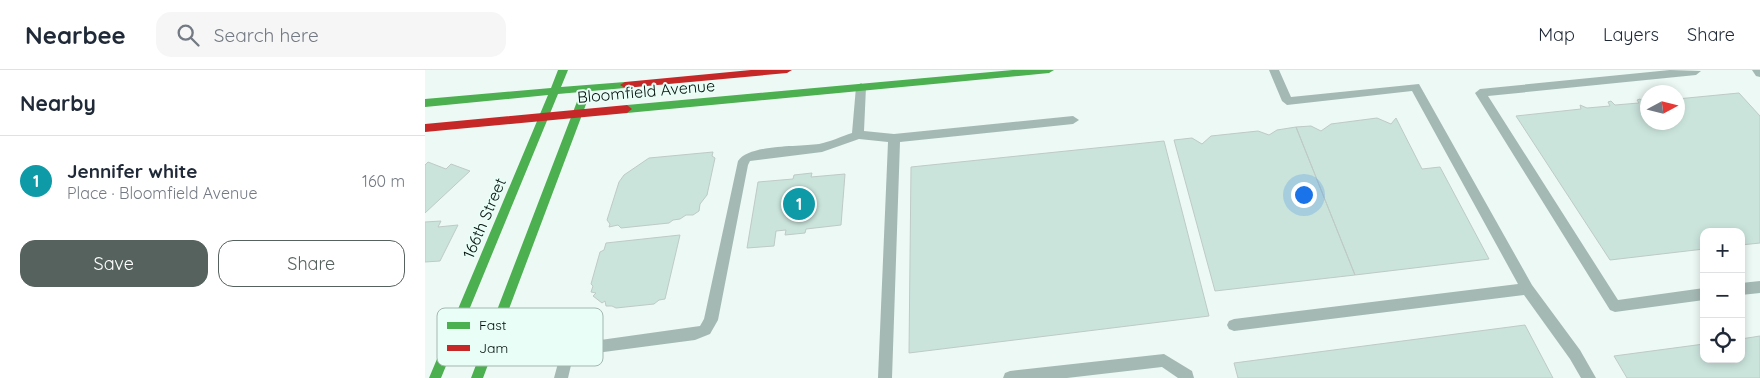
<!DOCTYPE html>
<meta charset="utf-8">
<style>
:root{--surface:#fff;--page:#f6f6f7;--text:#1f2937;--muted:#747a83;--line:#e0e1e3;--accent:#56625e}
body{margin:0;font-family:Quicksand,sans-serif;background:var(--page);color:var(--text)}
.controls{position:absolute;right:15px;bottom:15px;display:grid;overflow:hidden;border-radius:10px;box-shadow:0 2px 8px #0003}
.controls button{width:45px;height:45px;display:grid;place-items:center;padding:0;border:0;border-bottom:1px solid var(--line);background:var(--surface);color:var(--text);font:25px sans-serif}
.compass{position:absolute;left:1215px;top:15px;width:45px;height:45px;border-radius:50%;background:var(--surface);box-shadow:0 2px 8px #0003;rotate:83deg}
.you{position:absolute;left:878px;top:124px;width:18px;height:18px;margin:-12px;border:4px solid #fff;border-radius:50%;background:#1a73e8;box-shadow:0 0 0 8px #1a73e833}
.badge{display:grid;place-items:center;width:32px;height:32px;border-radius:50%;background:var(--accent);color:#fff;font-size:16px;font-weight:700}
.pin{position:absolute;translate:-50% -50%;border:2px solid #fff;box-shadow:0 1px 5px #0006}
.list{margin:0;padding:0;list-style:none}
h2{display:flex;justify-content:space-between;align-items:center;height:65px;margin:0;padding:0 20px;font-size:21px}
h2 small{font-size:16px;font-weight:400;color:var(--muted)}
.list li{display:grid;grid-template-columns:32px 1fr auto;gap:15px;align-items:center;box-sizing:border-box;height:90px;padding:0 20px;border-top:1px solid var(--line)}
.list b{display:block;font-size:19px;white-space:nowrap}
.list p{margin:0;font-size:16px;white-space:nowrap;color:var(--muted)}
.list em{font-size:16px;font-style:normal;color:var(--muted)}
.actions{display:flex;gap:10px;padding:15px 20px}
.actions a{flex:1;padding:11px 0;border:1px solid var(--accent);border-radius:15px;text-align:center;font-size:18px;color:var(--accent)}
.actions .main{background:var(--accent);color:#fff}
.icon{flex:none;width:28px;height:28px;fill:none;stroke:currentColor;stroke-width:2;stroke-linecap:round;stroke-linejoin:round}
.map{position:relative;flex:none;width:1335px;height:308px;overflow:hidden}
header{display:flex;align-items:center;gap:30px;box-sizing:border-box;height:70px;padding:0 25px;background:var(--surface);border-bottom:1px solid var(--line)}
header strong{font-size:24px}
nav{display:flex;gap:28px;margin-inline-start:auto;font-size:18px}
.search{width:350px;height:45px;background:var(--page);display:flex;align-items:center;gap:12px;box-sizing:border-box;padding:0 18px;border-radius:15px;color:var(--muted);font-size:19px}
main{display:flex}
aside{flex:1;background:var(--surface)}
.map>svg:first-child{display:block}
.building{fill:#cae4dc;stroke:#becac6}
.lines{fill:none;stroke-linecap:round;stroke-linejoin:round}
.lane{fill:#a5b9b4;fill-rule:evenodd}
.fast{fill:#4caf50;fill-rule:evenodd}
.jam{fill:#c62828;fill-rule:evenodd}
.labels{text-anchor:middle;dominant-baseline:central;stroke-width:4;stroke-linejoin:round;paint-order:stroke}
.street-label{font-size:16px;fill:#04100c;stroke:#e8fef7}
.key{fill:#e8fef7;stroke:#a4b7b0;stroke-width:1}
.key-label{font-size:14px;fill:#04100c}
</style>
<header>
<strong>Nearbee</strong>
<div class="search"><svg class="icon" aria-label="search" viewBox="0 0 24 24"><circle cx="10" cy="10" r="6"/><path d="M15 15l6 6"/></svg>Search here</div>
<nav><a>Map</a><a>Layers</a><a>Share</a></nav>
</header>
<main>
<aside>
<h2>Nearby<small></small></h2>
<ul class="list">
<li><span class="badge" style="background:#0f9aa8">1</span><div><b>Jennifer white</b><p>Place · Bloomfield Avenue</p></div><em>160 m</em></li>
</ul>
<div class="actions"><a class="main">Save</a><a>Share</a></div>
</aside>
<div class="map">
<svg width="1335" height="308" viewBox="0 0 1335 308">
<rect width="100%" height="100%" fill="#edf9f5"/>
<path class="building" d="M 1314,23 L 1335,46 L 1335,173 L 1316,175 L 1316,162 L 1279,162 L 1279,179 L 1185,190 L 1091,46 L 1156,39 L 1155,35 L 1162,38 L 1185,36 L 1183,32 L 1186,31 L 1190,35 L 1214,33 L 1212,30 L 1215,29 L 1219,32 L 1222,32 L 1222,52 L 1252,52 L 1252,29 Z
M 952,48 L 966,54 L 971,48 L 997,99 L 1015,97 L 1064,189 L 930,205 L 871,57 L 886,56 L 896,61 L 906,54 Z
M 871,57 L 930,205 L 790,221 L 749,70 L 767,68 L 777,74 L 786,66 L 833,61 L 844,65 L 852,60 Z
M 739,71 L 784,246 L 484,283 L 486,97 Z
M 288,82 L 287,86 L 290,88 L 282,125 L 275,134 L 274,141 L 268,145 L 261,145 L 255,149 L 248,150 L 244,153 L 196,158 L 193,155 L 184,157 L 185,154 L 182,150 L 194,112 L 199,105 L 224,88 Z
M 3,92 L 21,99 L 26,94 L 45,101 L 0,143 L 0,95 Z
M 387,103 L 386,107 L 420,104 L 416,155 L 381,159 L 380,163 L 360,165 L 361,160 L 351,161 L 349,176 L 322,178 L 333,112 L 368,109 L 369,105 Z
M 16,151 L 13,157 L 33,155 L 15,191 L 0,192 L 0,152 Z
M 255,165 L 240,229 L 234,230 L 229,234 L 191,238 L 187,236 L 181,236 L 180,231 L 177,233 L 168,226 L 171,223 L 166,222 L 168,216 L 166,214 L 175,182 L 179,180 L 181,173 Z
M 1100,255 L 1128,308 L 813,308 L 809,293 Z
M 1335,266 L 1335,308 L 1202,308 L 1189,286 L 1279,274 L 1279,289 L 1316,289 L 1316,269 Z"/>
<g class="lines">
<path class="lane" d="M 844,0 L 854,0 L 866,27 L 994,14 L 1107,215 L 1155,280 L 1171,308 L 1156,308 L 1145,289 L 1099,225 L 809,261 L 804,259 L 802,255 L 804,251 L 809,249 L 1093,214 L 987,21 L 862,35 L 857,31 Z
M 1245,0 L 1276,1 L 1271,5 L 1063,26 L 1193,230 L 1279,218 L 1279,230 L 1190,242 L 1185,240 L 1050,23 L 1055,19 Z
M 1327,0 L 1335,0 L 1335,7 L 1331,6 Z
M 436,13 L 441,17 L 439,61 L 469,64 L 648,46 L 654,50 L 648,54 L 475,72 L 467,308 L 453,308 L 463,72 L 434,69 L 397,82 L 325,91 L 323,95 L 293,250 L 285,264 L 270,270 L 156,285 L 147,291 L 143,308 L 129,308 L 136,282 L 154,273 L 275,256 L 279,249 L 313,91 C 324,74 374,77 394,74 C 405,72 417,66 427,63 L 431,17 Z
M 1335,211 L 1335,223 L 1316,225 L 1316,213 Z
M 739,284 L 767,301 L 769,308 L 753,308 L 737,297 L 642,308 L 578,308 L 580,303 L 585,301 Z"/>
<path class="fast" d="M 133,0 L 143,0 L 136,17 L 200,12 L 205,15 L 200,18 L 133,24 L 16,308 L 4,308 L 123,25 L 0,37 L 0,29 L 126,18 Z
M 588,0 L 629,0 L 624,3 L 202,43 L 197,39 L 202,35 Z
M 158,25 L 163,29 L 58,308 L 46,308 L 153,29 Z"/>
<path class="jam" d="M 326,0 L 367,0 L 362,3 L 200,18 L 195,15 L 200,12 Z
M 202,35 L 207,39 L 202,43 L 0,62 L 0,54 Z"/>
</g>
<g class="labels">
<g class="street-label">
<text transform="translate(221 21) rotate(-5)">Bloomfield Avenue</text>
<text transform="translate(59 148) rotate(-67)">166th Street</text>
</g>
</g>
<rect x="12" y="238" width="166" height="58" rx="8" class="key"/>
<rect x="22" y="252" width="23" height="7" fill="#4caf50"/>
<rect x="22" y="275" width="23" height="6" fill="#c62828"/>
<g class="key-label">
<text x="54" y="260">Fast</text>
<text x="54" y="283">Jam</text>
</g>
</svg>
<div class="controls">
<button>+</button>
<button>−</button>
<button><svg class="icon" aria-label="locate" viewBox="0 0 24 24"><circle cx="12" cy="12" r="6"/><path d="M12 2v4M12 18v4M2 12h4M18 12h4"/></svg></button>
</div>
<svg class="compass" viewBox="-18 -18 36 36"><path d="M0-13l5 13h-10z" fill="#e53935"/><path d="M0 13l5-13h-10z" fill="#747a83"/></svg>
<div class="you"></div>
<div class="pin badge" style="left:374px;top:134px;background:#0f9aa8">1</div>
</div>
</main>
